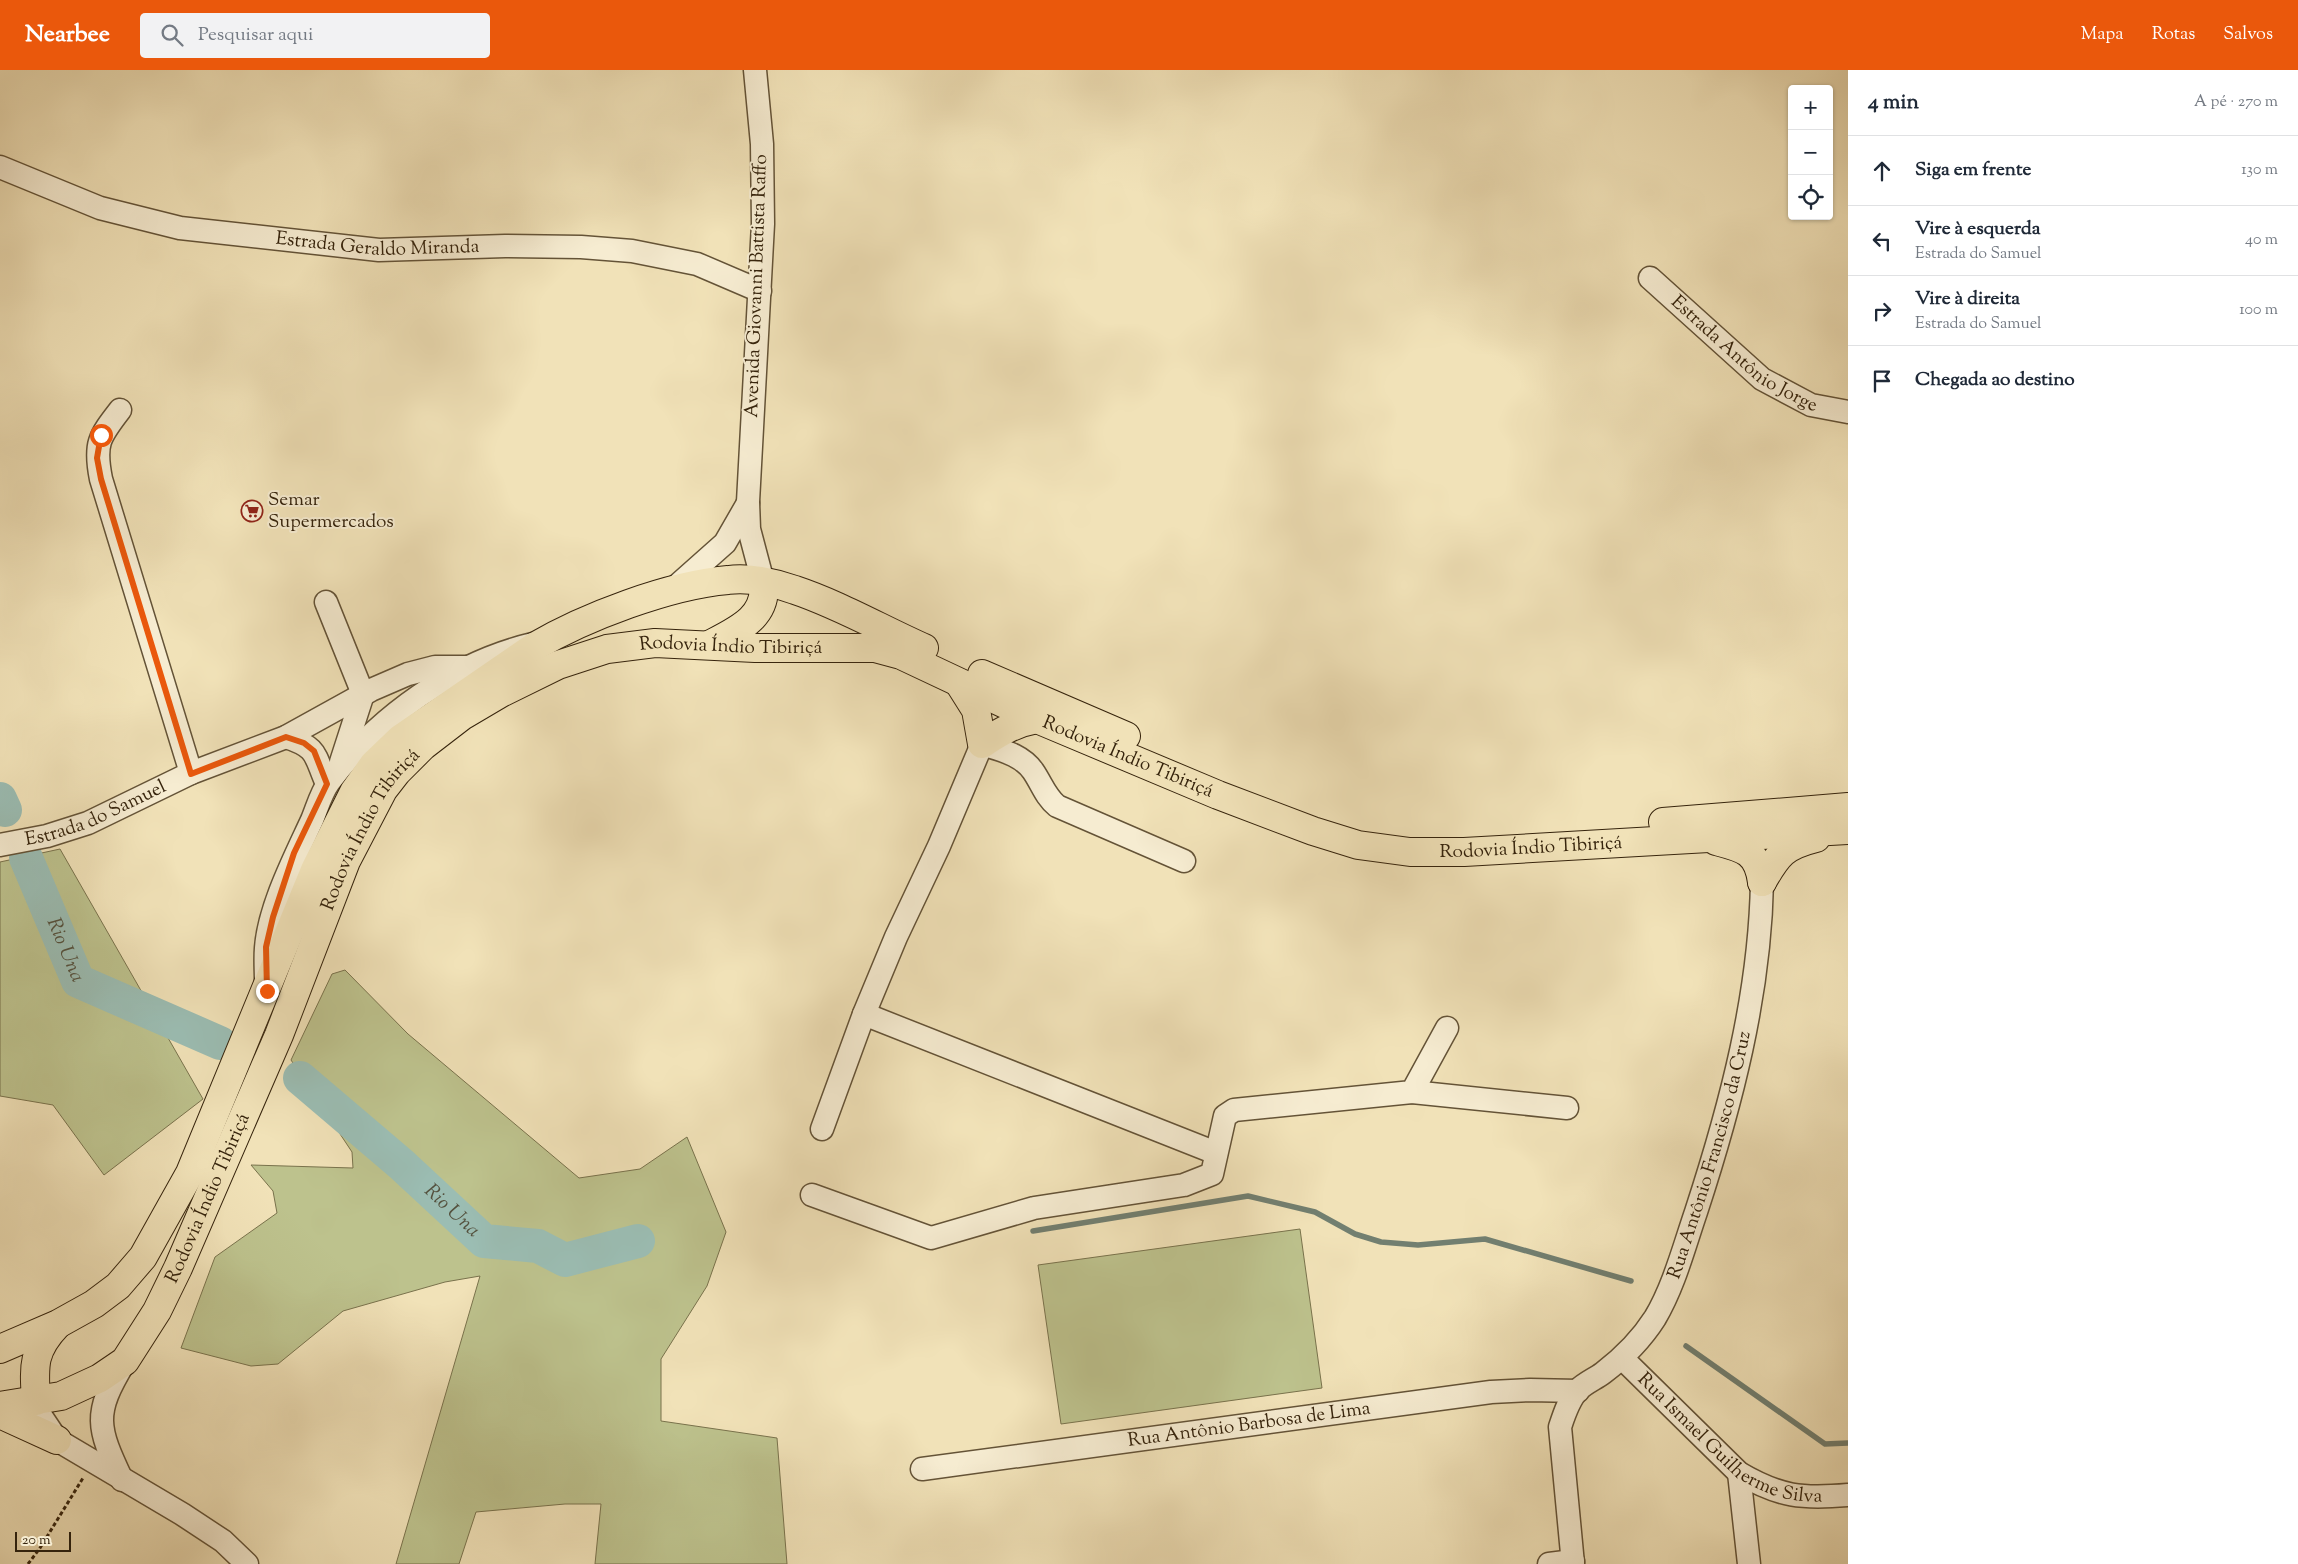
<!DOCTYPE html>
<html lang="pt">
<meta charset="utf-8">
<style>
:root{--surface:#fff;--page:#f2f2f3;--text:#1f2937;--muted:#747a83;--line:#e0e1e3;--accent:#ea580c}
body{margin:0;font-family:"Sorts Mill Goudy",serif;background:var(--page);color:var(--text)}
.controls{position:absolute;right:15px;top:15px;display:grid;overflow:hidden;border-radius:5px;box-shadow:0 1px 4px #0004}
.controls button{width:45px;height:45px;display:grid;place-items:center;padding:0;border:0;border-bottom:1px solid var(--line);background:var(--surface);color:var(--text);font:25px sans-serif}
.scale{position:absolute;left:15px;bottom:12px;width:56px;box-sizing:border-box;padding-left:5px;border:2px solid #35230c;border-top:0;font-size:14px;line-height:18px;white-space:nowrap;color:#35230c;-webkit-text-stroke:4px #f6ecd1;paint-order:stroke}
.stop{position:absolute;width:15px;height:15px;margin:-11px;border:4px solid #ea580c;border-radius:50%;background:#fff}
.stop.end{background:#ea580c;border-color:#fff;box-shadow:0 1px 5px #0008}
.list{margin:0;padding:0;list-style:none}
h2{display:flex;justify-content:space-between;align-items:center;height:65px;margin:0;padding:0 20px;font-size:21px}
h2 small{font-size:16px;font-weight:400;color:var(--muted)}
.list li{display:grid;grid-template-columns:32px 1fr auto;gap:15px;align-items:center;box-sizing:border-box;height:70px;padding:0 20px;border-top:1px solid var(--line)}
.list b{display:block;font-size:19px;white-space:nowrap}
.list p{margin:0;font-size:16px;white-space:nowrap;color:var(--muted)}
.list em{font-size:16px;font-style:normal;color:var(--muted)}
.icon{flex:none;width:28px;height:28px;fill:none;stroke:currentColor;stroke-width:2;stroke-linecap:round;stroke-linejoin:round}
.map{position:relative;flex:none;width:1848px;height:1494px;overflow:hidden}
header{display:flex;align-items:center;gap:30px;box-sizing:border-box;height:70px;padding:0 25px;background:var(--accent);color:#fff}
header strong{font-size:24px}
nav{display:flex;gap:28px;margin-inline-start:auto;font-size:18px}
.search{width:350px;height:45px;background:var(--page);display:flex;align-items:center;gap:12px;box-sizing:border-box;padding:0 18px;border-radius:5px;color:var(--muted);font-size:19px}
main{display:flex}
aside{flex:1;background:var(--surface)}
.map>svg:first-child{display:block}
.green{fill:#bdc28d;stroke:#79724c}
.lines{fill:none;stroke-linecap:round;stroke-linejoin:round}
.stream{stroke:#727f70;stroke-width:5.5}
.river{stroke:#9bbdb3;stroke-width:34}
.minor-casing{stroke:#645337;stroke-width:25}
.highway-casing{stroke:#35230c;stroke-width:30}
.path{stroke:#35230c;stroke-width:3;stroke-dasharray:4 2.5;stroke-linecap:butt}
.minor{stroke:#f6ecd1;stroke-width:22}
.highway{stroke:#f1e2b8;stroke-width:28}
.route{stroke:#ea580c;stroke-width:6}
.labels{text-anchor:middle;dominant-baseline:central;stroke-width:4;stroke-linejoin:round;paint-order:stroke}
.street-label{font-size:19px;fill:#35230c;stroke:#f6ecd1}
.poi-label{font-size:19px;fill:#35230c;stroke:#f6ecd1;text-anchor:start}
.water-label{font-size:20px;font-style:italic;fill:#54513e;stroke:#f6ecd1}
</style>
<header>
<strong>Nearbee</strong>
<div class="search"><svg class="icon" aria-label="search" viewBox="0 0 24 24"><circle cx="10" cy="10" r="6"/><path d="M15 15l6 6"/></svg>Pesquisar aqui</div>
<nav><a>Mapa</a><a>Rotas</a><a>Salvos</a></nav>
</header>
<main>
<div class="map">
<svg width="1848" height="1494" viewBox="0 0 1848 1494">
<rect width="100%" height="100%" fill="#f1e2b8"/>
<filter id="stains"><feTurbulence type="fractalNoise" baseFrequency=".004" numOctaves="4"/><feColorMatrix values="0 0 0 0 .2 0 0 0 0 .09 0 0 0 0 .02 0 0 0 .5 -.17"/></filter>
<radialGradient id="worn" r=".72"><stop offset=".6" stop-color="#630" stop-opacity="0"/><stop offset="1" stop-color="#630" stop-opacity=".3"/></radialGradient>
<path class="green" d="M 60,779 L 203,1029 L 104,1105 L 53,1035 L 0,1026 L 0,792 Z
M 345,900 L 408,964 L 579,1108 L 640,1099 L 687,1067 L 726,1162 L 707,1216 L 661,1289 L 661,1351 L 777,1368 L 787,1494 L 595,1494 L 601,1434 L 565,1434 L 476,1442 L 459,1494 L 396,1494 L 480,1206 L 445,1212 L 343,1241 L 278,1294 L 251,1296 L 181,1278 L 215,1187 L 277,1143 L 273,1121 L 251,1095 L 353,1098 L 352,1082 L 291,990 L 332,904 Z
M 1300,1159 L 1322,1318 L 1061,1354 L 1038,1195 Z"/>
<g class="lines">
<path class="stream" d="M 1033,1161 L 1248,1126 L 1315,1142 L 1355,1164 L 1381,1172 L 1418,1175 L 1485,1169 L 1631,1211
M 1686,1276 L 1825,1374 L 1848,1373"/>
<g class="river">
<path d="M 0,729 L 5,740"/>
<path id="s1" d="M 26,788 L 78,911 L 220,973"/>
<path id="s2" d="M 300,1008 L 401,1094 L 484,1171 L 538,1176 L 565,1190 L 638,1171"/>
</g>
<g class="minor-casing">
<g id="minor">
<path d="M 755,0 L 762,74 L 763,154 L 748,432 L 749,459 L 763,512"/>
<path id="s3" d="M 0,97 L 100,138 L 180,158 L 379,180 L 505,176 L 581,177 L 632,181 L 697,194 L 760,221"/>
<path id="s4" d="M 1650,208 L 1762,309 L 1811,335 L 1848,342"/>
<path d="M 120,340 C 99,367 94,374 101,409 L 191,703"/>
<path d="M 671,521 L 725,473 L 748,433"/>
<path d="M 326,532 L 363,624 L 341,692"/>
<path d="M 286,667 C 319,678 314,685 327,714"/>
<path id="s5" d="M 0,775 L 47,766 L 88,753 L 191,703 L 286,667 L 371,620 L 408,604 L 435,597 L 469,597"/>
<path d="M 266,912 C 266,901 265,889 266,878 C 269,837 295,787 312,750 C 317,738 321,723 329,712 C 378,647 453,593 533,574"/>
<path d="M 864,944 L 1216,1083"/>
<path d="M 1412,1022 L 1567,1038"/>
<path d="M 822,1059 L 864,944 L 896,867 L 939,776 L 982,674 C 1000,680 1021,684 1033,701 C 1042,714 1045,726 1057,736 L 1184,791"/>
<path d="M 812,1125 L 931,1168 L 1034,1138 L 1184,1115 L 1212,1104 L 1225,1046 L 1234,1040 L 1412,1022 L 1447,958"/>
<path id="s6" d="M 1622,1288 L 1739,1403 C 1780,1427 1802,1429 1848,1425"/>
<path d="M 36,1331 L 41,1346 L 57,1370 L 182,1444 L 223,1471 L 247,1494"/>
<path id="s7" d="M 922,1399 L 1491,1322 L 1530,1320 L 1578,1321"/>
<path d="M 1739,1403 L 1749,1494"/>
<path d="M 122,1410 C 97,1357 93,1344 124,1293"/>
<path d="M 1549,1494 L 1573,1491"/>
<path id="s8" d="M 1573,1494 L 1560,1357 C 1564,1345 1569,1329 1578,1320 C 1585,1313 1595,1309 1603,1303 C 1624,1287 1641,1270 1655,1248 C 1674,1216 1684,1177 1696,1142 C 1731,1035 1760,925 1762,812"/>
</g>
</g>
<g class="highway-casing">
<g id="highway">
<path d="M 709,575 C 736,561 769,547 763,512"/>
<path d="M 982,604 L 1126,666"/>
<path d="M 959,613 L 976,640 L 982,674 C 1000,662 1015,653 1037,649"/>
<path d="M 1663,752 L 1848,737"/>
<path d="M 1716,771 C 1743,778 1758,781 1762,812"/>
<path d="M 1762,812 C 1778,784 1784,776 1816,768"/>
<path d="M 0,1279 L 58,1254 L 94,1234 L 118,1216 L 143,1187 L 190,1103 L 315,800 L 354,722 L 374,694 L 400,669 L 534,577 C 585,547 669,515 728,510 C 749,507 776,513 795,520 C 840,535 881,559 924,578"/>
<path d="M 36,1331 C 34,1297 32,1281 57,1255"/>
<path id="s9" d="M 0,1336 L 61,1326 L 100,1308 L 125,1291 L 157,1241 L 178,1198 L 279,965 L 346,791 L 383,720 L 397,702 L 423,676 L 462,646 L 501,623 L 558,595 L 607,579 L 655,573 L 755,578 L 875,578 L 901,585 L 1037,649 L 1218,725 L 1313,761 L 1358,775 L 1410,782 L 1464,782 L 1848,760"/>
<path d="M 0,1344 L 57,1370"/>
</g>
</g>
<path class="path" d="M 28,1494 L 40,1478 L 83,1408"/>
<use href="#minor" class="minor"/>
<use href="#highway" class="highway"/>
</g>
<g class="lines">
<path class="route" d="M 101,365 L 97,388 L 101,409 L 191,704 L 286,667 L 304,673 L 314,681 L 327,714 L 294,783 L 273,847 L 266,877 L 267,921"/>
</g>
<defs>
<g id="supermarket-ring" transform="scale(1.125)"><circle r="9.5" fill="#f6ecd1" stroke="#8f2418" stroke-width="1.5"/><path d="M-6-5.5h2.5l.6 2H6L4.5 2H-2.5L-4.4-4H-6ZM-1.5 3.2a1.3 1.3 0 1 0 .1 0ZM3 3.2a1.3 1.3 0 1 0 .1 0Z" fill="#8f2418"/></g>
</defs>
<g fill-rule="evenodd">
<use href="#supermarket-ring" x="252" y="441"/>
</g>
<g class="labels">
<g class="street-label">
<text stroke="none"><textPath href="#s3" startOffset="389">Estrada Geraldo Miranda</textPath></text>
<text transform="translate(757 216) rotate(-88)">Avenida Giovanni Battista Raffo</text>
<text stroke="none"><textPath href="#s4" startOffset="122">Estrada Antônio Jorge</textPath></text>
<text stroke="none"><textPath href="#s9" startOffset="1156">Rodovia Índio Tibiriçá</textPath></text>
<text stroke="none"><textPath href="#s9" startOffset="1576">Rodovia Índio Tibiriçá</textPath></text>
<text stroke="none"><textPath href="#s5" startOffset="101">Estrada do Samuel</textPath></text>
<text stroke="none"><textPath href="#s9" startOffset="722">Rodovia Índio Tibiriçá</textPath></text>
<text stroke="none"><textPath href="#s9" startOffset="1996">Rodovia Índio Tibiriçá</textPath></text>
<text stroke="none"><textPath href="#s8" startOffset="458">Rua Antônio Francisco da Cruz</textPath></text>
<text stroke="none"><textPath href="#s9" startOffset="318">Rodovia Índio Tibiriçá</textPath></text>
<text stroke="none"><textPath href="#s7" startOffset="330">Rua Antônio Barbosa de Lima</textPath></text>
<text stroke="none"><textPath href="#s6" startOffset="139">Rua Ismael Guilherme Silva</textPath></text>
</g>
<g class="poi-label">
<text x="268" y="430">Semar<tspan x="268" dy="22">Supermercados</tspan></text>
</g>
<g class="water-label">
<text stroke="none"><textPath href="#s1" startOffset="100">Rio Una</textPath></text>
<text stroke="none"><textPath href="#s2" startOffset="202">Rio Una</textPath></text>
</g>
</g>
<rect width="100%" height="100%" filter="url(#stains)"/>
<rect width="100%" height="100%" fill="url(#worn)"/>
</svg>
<div class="controls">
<button>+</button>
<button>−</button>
<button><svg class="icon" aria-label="locate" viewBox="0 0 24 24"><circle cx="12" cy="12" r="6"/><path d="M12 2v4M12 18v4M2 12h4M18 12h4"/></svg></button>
</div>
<div class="scale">20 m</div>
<div class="stop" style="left:101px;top:365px"></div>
<div class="stop end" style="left:267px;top:921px"></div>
</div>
<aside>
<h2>4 min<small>A pé · 270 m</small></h2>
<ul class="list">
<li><svg class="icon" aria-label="ahead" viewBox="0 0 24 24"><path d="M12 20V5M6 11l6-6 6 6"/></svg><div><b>Siga em frente</b></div><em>130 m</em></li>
<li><svg class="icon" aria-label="left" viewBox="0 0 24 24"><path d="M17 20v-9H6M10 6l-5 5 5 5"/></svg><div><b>Vire à esquerda</b><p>Estrada do Samuel</p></div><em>40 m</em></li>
<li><svg class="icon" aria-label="right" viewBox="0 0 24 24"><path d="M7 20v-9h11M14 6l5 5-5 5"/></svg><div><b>Vire à direita</b><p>Estrada do Samuel</p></div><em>100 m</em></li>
<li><svg class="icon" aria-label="arrive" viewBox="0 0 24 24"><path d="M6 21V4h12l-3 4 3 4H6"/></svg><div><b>Chegada ao destino</b></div></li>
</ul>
</aside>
</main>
